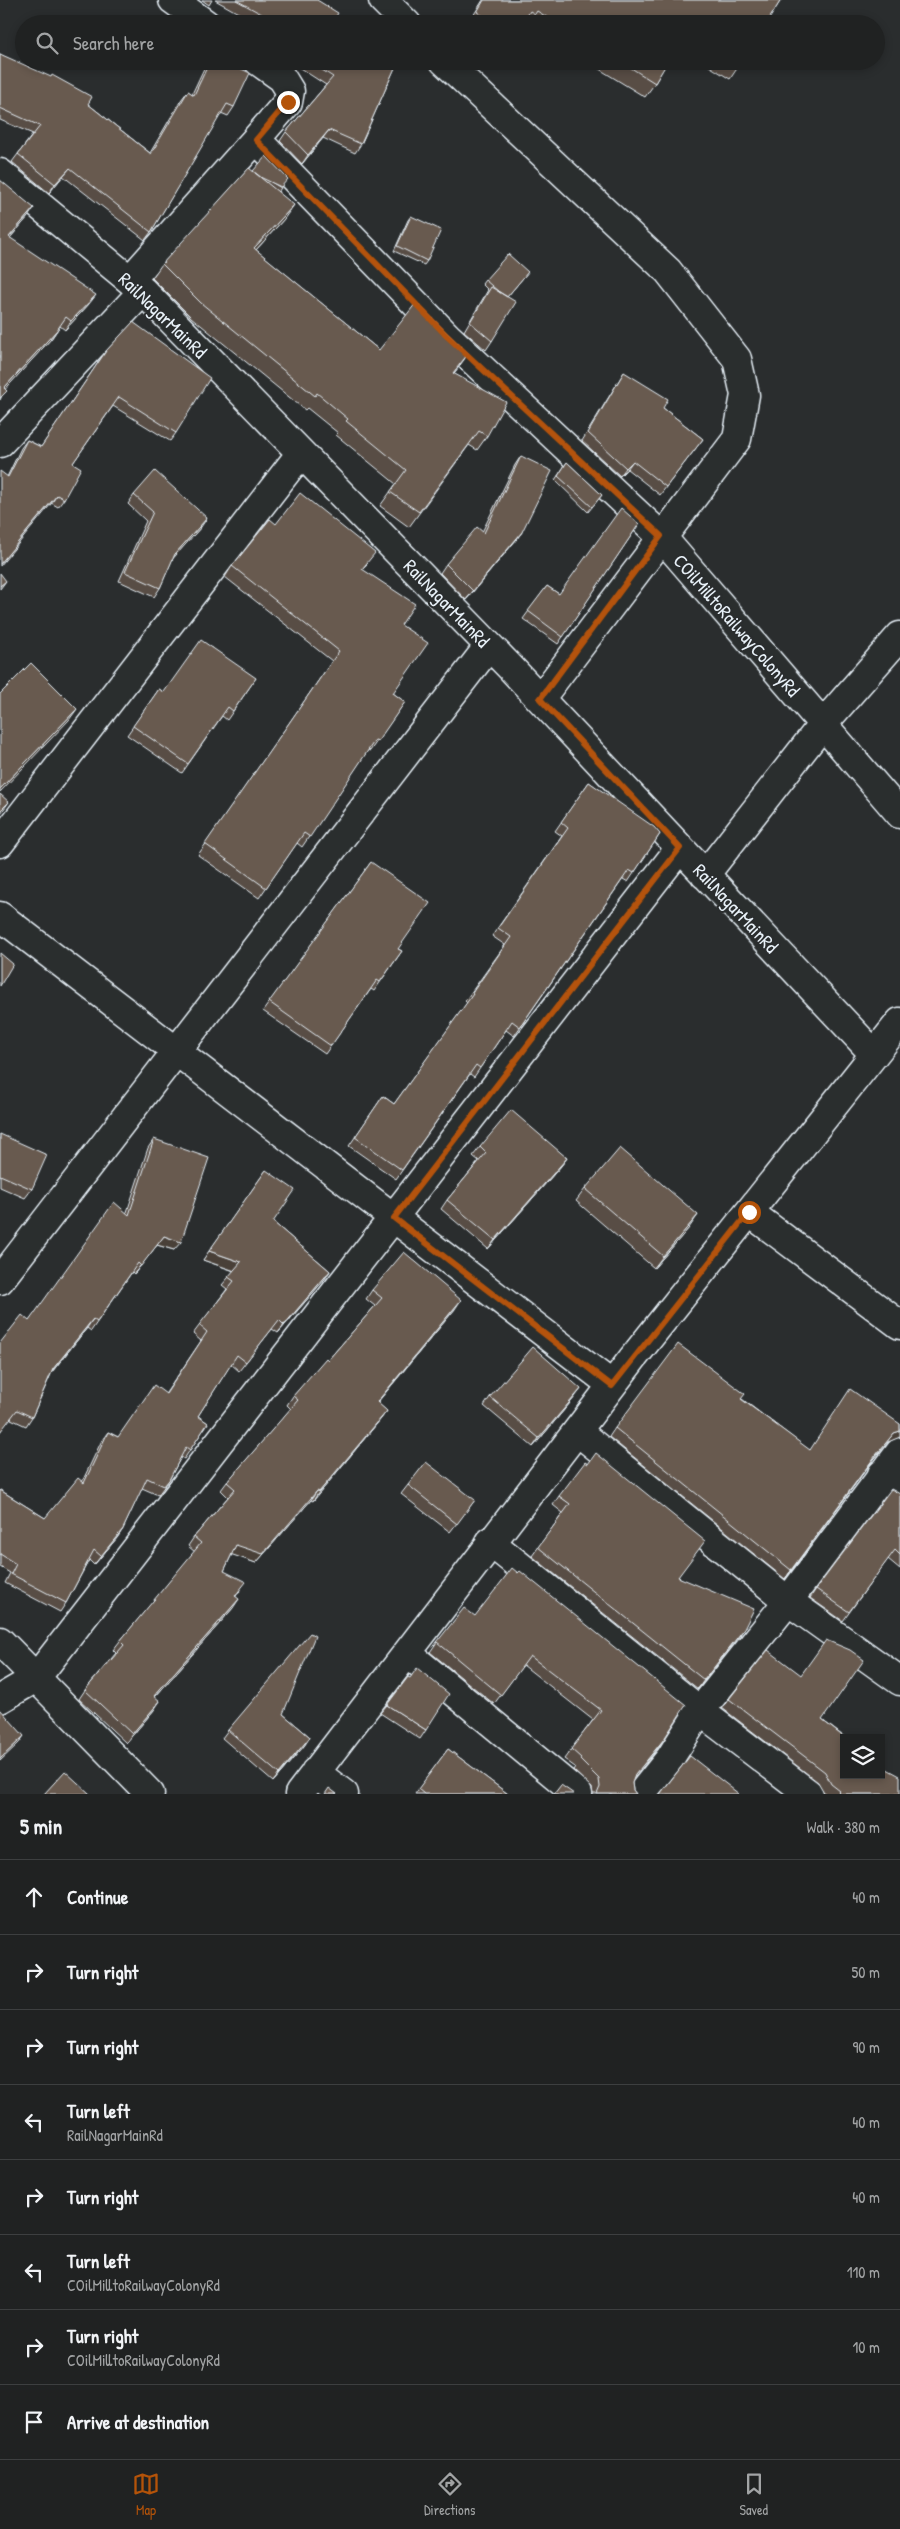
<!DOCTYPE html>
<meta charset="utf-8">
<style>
:root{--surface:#202222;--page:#282a2a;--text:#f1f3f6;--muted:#a2a4a5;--line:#3d3f40;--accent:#b45309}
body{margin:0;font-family:"Patrick Hand",sans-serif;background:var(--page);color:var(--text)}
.controls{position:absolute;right:15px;bottom:15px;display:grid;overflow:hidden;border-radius:0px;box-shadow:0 2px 8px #0003}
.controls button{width:45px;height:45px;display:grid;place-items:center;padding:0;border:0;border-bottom:1px solid var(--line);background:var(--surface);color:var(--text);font:25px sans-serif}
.stop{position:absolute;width:15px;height:15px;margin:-11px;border:4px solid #b45309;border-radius:50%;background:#fff}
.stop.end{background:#b45309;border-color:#fff;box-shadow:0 1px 5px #0008}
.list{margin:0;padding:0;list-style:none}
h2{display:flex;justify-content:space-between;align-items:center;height:65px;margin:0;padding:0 20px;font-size:21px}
h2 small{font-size:16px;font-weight:400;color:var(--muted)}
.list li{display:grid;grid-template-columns:32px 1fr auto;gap:15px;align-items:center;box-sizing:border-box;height:75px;padding:0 20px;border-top:1px solid var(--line)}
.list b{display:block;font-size:19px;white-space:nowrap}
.list p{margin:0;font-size:16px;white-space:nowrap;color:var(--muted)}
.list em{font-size:16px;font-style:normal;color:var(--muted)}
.icon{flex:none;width:28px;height:28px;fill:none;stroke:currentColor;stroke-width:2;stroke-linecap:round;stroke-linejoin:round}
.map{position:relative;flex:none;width:900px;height:1794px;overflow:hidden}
.search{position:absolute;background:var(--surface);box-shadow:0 2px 8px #0003;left:15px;right:15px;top:15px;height:55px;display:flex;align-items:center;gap:12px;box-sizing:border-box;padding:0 18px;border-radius:28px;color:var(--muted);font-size:19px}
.sheet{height:665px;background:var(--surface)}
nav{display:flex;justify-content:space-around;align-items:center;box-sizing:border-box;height:70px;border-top:1px solid var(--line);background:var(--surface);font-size:14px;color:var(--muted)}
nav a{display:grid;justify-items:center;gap:2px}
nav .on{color:var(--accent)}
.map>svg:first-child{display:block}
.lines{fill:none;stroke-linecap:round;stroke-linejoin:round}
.minor-casing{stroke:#e8f1f8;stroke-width:31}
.minor{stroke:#2a2d2e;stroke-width:28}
.wall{fill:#594d44;stroke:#e8f1f8}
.shaded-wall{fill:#493f37;stroke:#e8f1f8}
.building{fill:#685a4f;stroke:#e8f1f8}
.route{stroke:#b45309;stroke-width:6}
.labels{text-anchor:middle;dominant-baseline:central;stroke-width:4;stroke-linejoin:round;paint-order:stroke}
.street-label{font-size:19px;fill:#e8f1f8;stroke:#2a2d2e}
</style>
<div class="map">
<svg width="900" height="1794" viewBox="0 0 900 1794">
<rect width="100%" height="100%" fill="#2a2d2e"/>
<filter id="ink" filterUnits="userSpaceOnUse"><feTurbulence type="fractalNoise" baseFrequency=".02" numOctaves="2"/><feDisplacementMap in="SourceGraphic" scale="10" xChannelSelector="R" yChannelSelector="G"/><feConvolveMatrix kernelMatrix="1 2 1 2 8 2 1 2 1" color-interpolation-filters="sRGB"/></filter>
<g filter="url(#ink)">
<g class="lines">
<g class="minor-casing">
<path id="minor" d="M 173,0 L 206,24
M 383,0 L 407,24
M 258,61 L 282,78 L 290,91 L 288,102 L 256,139 L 447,336 L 661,536 L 900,814
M 444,61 L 668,271 L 737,359 L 745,395 L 737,439 L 540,699
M 0,173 L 143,291 L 510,667 L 874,1054
M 130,280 L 256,139
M 0,443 L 143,291
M 0,843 L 301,453
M 705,875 L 823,724 L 900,636
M 0,916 L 612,1385
M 749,1212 L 900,1325
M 0,1280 L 489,646
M 577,1431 L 788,1601 L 900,1681
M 882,1474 L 900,1490
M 490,1542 L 700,1711 L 809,1794
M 0,1641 L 150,1794
M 407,1653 L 578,1794
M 0,1699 L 36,1678 L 680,848
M 315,1772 L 344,1794
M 299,1794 L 633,1358 L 900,1022
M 641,1794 L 670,1758 L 700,1711 L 788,1601 L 900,1452"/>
</g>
<use href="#minor" class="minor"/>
</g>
<path class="wall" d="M 202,0 L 212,0 L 209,5 Z
M 215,0 L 317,0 L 332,24 L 258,24 Z
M 483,0 L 781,0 L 766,24 L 468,24 Z
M 0,54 L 88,104 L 150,153 L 181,100 L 188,91 L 192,94 L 206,64 L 208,61 L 224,61 L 234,107 L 228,116 L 221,113 L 151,232 L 145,240 L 63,176 L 49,193 L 12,162 L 33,134 L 0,120 Z
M 289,61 L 398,61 L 361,144 L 355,153 L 323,138 L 302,164 L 280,141 L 286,132 L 326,85 Z
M 586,61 L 668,61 L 655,83 L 645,97 Z
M 701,61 L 742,61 L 730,79 Z
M 253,171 L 281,188 L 278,192 L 284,219 L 256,250 L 379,350 L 458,368 L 454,373 L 487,436 L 477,450 L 469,445 L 409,527 L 380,506 L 396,484 L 336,435 L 338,433 L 307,408 L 305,410 L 191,317 L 152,278 L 162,264 Z
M 0,180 L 28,217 L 10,238 L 89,304 L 65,330 L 60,326 L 51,339 L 5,389 L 0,400 Z
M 411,216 L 427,261 L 424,265 L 394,251 L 408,220 Z
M 528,272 L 507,297 L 492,341 L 486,350 L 464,331 L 488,290 L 482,284 L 485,280 Z
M 106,351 L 176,433 L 170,441 L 113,406 L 73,463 L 64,499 L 58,507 L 7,477 L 21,448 L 27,440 L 41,447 Z
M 624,372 L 663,408 L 703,439 L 660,495 L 627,469 L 620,476 L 582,441 Z
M 521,456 L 522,532 L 516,540 L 466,600 L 440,573 L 446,564 L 482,532 L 515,465 Z
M 567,462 L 602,495 L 588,512 L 555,480 Z
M 134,495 L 201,527 L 173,558 L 160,588 L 154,597 L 119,581 L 146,521 L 128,504 Z
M 276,524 L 368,563 L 362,569 L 401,625 L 393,693 L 405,702 L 370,751 L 368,750 L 302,847 L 297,843 L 259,898 L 198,855 L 332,661 L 225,577 L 232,566 Z
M 639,524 L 558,644 L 523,619 L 547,586 L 559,594 Z
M 256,678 L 227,720 L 222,716 L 182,773 L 127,735 L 159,689 L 164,692 Z
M 589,782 L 660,834 L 628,882 L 623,879 L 514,1036 L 506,1030 L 474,1077 L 470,1074 L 396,1179 L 349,1146 L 383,1096 L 394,1104 L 467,1003 L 465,1001 L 505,945 L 492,936 L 562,836 L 555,831 Z
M 371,862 L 398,949 L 402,951 L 374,991 L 371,989 L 325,1054 L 263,1011 Z
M 0,1134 L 32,1189 L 25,1198 L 0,1187 Z
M 154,1139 L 174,1250 L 157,1245 L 134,1274 L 132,1272 L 91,1331 L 87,1328 L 52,1372 L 32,1417 L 26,1426 L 11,1419 L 29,1321 L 127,1212 L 148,1148 Z
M 480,1147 L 567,1158 L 561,1166 L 488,1249 L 441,1209 L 447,1200 L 479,1161 L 473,1156 Z
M 266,1170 L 273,1222 L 330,1271 L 324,1280 L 278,1333 L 272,1329 L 239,1371 L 231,1364 L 198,1416 L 208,1423 L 184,1459 L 181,1457 L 169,1480 L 158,1495 L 142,1488 L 123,1529 L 117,1538 L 94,1565 L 89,1560 L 66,1603 L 60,1612 L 5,1583 L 10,1573 L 0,1567 L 0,1490 L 45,1518 L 82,1482 L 102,1440 L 108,1432 L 118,1437 L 166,1393 L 201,1341 L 193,1334 L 227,1289 L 222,1285 L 234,1271 L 203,1260 Z
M 585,1189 L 689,1228 L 654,1268 L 576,1201 Z
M 372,1290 L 455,1309 L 377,1403 L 387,1411 L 380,1420 L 313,1501 L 311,1500 L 256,1563 L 232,1554 L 224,1571 L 240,1591 L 236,1596 L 233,1608 L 155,1697 L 154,1710 L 126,1743 L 79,1699 L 85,1690 L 116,1653 L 113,1650 L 120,1641 L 195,1552 L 188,1546 L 194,1537 L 228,1497 L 221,1490 L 227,1482 L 291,1409 L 287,1405 L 293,1396 L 328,1360 L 375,1306 L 366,1299 Z
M 490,1397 L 575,1397 L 533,1447 L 484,1406 Z
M 742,1399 L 809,1450 L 900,1424 L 900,1436 L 888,1442 L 870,1464 L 785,1579 L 609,1437 L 615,1428 Z
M 408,1485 L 475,1500 L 450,1532 L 401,1494 Z
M 900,1494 L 900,1569 L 888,1559 L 843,1621 L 810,1598 L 816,1589 Z
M 559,1496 L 679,1577 L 744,1629 L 698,1689 L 532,1556 L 563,1513 L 553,1505 Z
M 475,1616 L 664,1739 L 634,1778 L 632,1783 L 633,1790 L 636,1794 L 593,1794 L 592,1788 L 573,1770 L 575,1767 L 564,1759 L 593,1720 L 523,1665 L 494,1704 L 430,1652 L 437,1642 Z
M 729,1699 L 822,1720 L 887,1769 L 900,1794 L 825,1794 L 818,1782 L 722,1708 Z
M 387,1705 L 426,1730 L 420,1739 L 380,1713 Z
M 283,1714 L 310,1737 L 304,1746 L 273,1782 L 222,1738 L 228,1730 Z
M 448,1749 L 508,1794 L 415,1794 Z"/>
<path class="shaded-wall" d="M 329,130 L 323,138 L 302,164 L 308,155 Z
M 70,168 L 63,176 L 49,193 L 55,184 Z
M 294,205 L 284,219 L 244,263 L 254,248 Z
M 34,208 L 28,217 L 3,246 L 9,237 Z
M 96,295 L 89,304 L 65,330 L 71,321 Z
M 57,330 L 51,339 L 0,395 L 4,388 Z
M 468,354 L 458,368 L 443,387 L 453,373 Z
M 633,461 L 627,469 L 620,476 L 626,468 Z
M 57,495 L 51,504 L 0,566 L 0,564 Z
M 207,518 L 201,527 L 169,563 L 175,554 Z
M 522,532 L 516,540 L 466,600 L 473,591 Z
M 6,581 L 0,589 L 0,586 Z
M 77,709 L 69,720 L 0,792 L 0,789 Z
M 9,802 L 1,813 L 0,814 L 0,811 Z
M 567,1158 L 561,1166 L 488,1249 L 495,1240 Z
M 698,1215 L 689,1228 L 654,1268 L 663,1256 Z
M 164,1236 L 181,1242 L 174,1250 L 157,1245 L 134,1274 Z
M 209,1251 L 241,1262 L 235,1271 L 203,1260 Z
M 330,1271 L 324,1280 L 278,1333 L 284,1325 Z
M 461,1300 L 455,1309 L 370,1411 L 377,1402 Z
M 93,1319 L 87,1328 L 47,1378 L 53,1369 Z
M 581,1389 L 575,1397 L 533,1447 L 539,1438 Z
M 387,1411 L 380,1420 L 313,1501 L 319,1492 Z
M 900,1431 L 900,1437 L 888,1442 L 870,1464 L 785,1579 L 876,1455 L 894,1433 Z
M 317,1491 L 311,1500 L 256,1563 L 230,1554 L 236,1545 Z
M 123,1529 L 117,1538 L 94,1565 L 101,1556 Z
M 239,1599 L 233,1608 L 148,1705 L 154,1696 Z
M 744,1629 L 738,1638 L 698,1689 L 704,1680 Z
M 160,1701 L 154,1710 L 126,1743 L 132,1734 Z
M 24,1736 L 19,1743 L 0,1761 L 0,1759 Z
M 310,1737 L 304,1746 L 273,1782 L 279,1774 Z
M 664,1739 L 657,1749 L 629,1785 L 635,1775 Z"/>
<path class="building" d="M 236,0 L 317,0 L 338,13 L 332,24 L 278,24 L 278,23 Z
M 484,0 L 781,0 L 766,24 L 558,24 L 537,11 L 535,14 L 530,11 L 522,24 L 495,24 L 477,12 Z
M 0,54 L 51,77 L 52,75 L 92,97 L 88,104 L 151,154 L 188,91 L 194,95 L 210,61 L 224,61 L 250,73 L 234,107 L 227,104 L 151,232 L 70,168 L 55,184 L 18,154 L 40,126 L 0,108 Z
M 308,61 L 398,61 L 361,144 L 329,130 L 308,155 L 286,132 L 333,77 Z
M 620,61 L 668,61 L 655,83 Z
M 734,61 L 742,61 L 740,65 Z
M 266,156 L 288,179 L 281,187 L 262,178 L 253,171 Z
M 249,168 L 294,205 L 254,248 L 379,350 L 416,303 L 468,354 L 453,373 L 506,402 L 487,436 L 479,431 L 419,512 L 390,492 L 406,470 L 346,421 L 348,419 L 317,393 L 315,396 L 201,303 L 162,264 Z
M 0,180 L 34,208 L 9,237 L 96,295 L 71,321 L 66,317 L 57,330 L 4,388 L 7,391 L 0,398 Z
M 411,216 L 441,230 L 427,261 L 397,246 Z
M 508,254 L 528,272 L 507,297 L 499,292 L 485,280 Z
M 491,287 L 516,302 L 492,341 L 470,322 Z
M 133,322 L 210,378 L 176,433 L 119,397 L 73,463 L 81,468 L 64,499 L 57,495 L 0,564 L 0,471 L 8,477 L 27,440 L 41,447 L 106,351 Z
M 624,372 L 668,399 L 663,408 L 703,439 L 666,487 L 633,461 L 626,468 L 588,433 Z
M 521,456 L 552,471 L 522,532 L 473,591 L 446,564 L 477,527 L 484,533 Z
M 567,462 L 602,495 L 592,507 L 558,476 Z
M 155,471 L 207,518 L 175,554 L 160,588 L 125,572 L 153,512 L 134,495 Z
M 300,493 L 375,553 L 362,569 L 415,604 L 401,625 L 428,643 L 393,693 L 405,702 L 378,741 L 375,740 L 310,837 L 304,833 L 266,888 L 205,844 L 339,651 L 232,566 L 270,519 L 276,524 Z
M 621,508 L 639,524 L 563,637 L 528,611 L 547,586 L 559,594 Z
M 0,573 L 6,581 L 0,586 Z
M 201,640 L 256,678 L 233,711 L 228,707 L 188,764 L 133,726 L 159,689 L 164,692 Z
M 31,663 L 77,709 L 0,789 L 0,694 Z
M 589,782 L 654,827 L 660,834 L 634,873 L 629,870 L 520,1027 L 512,1021 L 480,1068 L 476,1065 L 402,1170 L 355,1137 L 383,1096 L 394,1104 L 473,994 L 472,993 L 511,937 L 498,928 L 568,828 L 561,822 Z
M 0,794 L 9,802 L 0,811 Z
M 371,862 L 430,903 L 398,949 L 402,951 L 380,982 L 377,980 L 331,1046 L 269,1002 Z
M 0,953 L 13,964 L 0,986 Z
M 511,1110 L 567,1158 L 495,1240 L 447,1200 L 486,1153 L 480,1147 Z
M 0,1134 L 47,1155 L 32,1189 L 0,1175 Z
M 154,1139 L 209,1158 L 181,1242 L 164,1236 L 141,1266 L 138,1263 L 97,1322 L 93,1319 L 53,1369 L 32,1417 L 17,1410 L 0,1432 L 0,1343 L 22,1315 L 29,1321 L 114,1202 L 129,1215 Z
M 620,1148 L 698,1215 L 663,1256 L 585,1189 Z
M 266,1170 L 295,1190 L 273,1222 L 330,1271 L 284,1325 L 279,1320 L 246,1362 L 237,1355 L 198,1416 L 208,1423 L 190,1450 L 186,1447 L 169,1480 L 164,1486 L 147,1478 L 123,1529 L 101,1556 L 94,1550 L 66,1603 L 11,1574 L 16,1564 L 0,1554 L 0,1490 L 45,1518 L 78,1478 L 84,1483 L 108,1432 L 118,1437 L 154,1385 L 166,1394 L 207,1332 L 199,1325 L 234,1281 L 228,1277 L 241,1262 L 209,1251 Z
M 404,1252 L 461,1300 L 377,1402 L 387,1411 L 319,1492 L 317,1491 L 263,1554 L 236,1545 L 224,1571 L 246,1582 L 235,1596 L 239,1599 L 154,1696 L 160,1701 L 132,1734 L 85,1690 L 124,1645 L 120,1641 L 201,1543 L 194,1537 L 235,1489 L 227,1482 L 298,1400 L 293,1396 L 326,1358 L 328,1360 L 382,1298 L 372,1290 Z
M 678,1344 L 745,1394 L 741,1399 L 810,1450 L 850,1389 L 900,1424 L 900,1431 L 894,1433 L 876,1455 L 791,1570 L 615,1428 Z
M 533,1347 L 581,1389 L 539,1438 L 490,1397 Z
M 596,1453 L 705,1541 L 678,1577 L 754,1609 L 744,1629 L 704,1680 L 538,1547 L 570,1504 L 559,1496 L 585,1462 L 588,1464 Z
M 426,1462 L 475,1500 L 457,1524 L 408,1485 Z
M 891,1489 L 900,1494 L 900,1555 L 895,1550 L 849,1612 L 816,1589 Z
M 512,1568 L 518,1573 L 520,1571 L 686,1705 L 664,1739 L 635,1775 L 632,1783 L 633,1790 L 636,1794 L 597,1794 L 600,1787 L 599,1779 L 580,1760 L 581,1758 L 571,1749 L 601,1710 L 530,1656 L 501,1695 L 437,1642 L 464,1608 L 475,1616 Z
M 310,1633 L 315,1636 L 283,1714 L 310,1737 L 279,1774 L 228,1730 Z
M 826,1640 L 850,1650 L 864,1660 L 822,1720 L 845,1738 L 844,1738 L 844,1775 L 881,1775 L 881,1764 L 887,1769 L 900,1776 L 900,1794 L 837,1794 L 840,1791 L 831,1784 L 825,1772 L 729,1699 L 768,1650 L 801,1675 Z
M 417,1668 L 449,1694 L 426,1730 L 387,1705 L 408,1677 L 410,1678 Z
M 0,1709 L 24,1736 L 0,1759 Z
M 448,1749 L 508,1794 L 424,1794 L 418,1789 Z
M 690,1756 L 739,1794 L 660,1794 Z
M 65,1771 L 90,1794 L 44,1794 Z
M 561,1785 L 574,1794 L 554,1794 Z
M 329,1788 L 337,1794 L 325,1794 Z"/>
</g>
<g class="lines" filter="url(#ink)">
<path class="route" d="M 288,102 L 256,140 L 447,336 L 661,536 L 540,699 L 680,848 L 394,1218 L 612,1386 L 749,1212"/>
</g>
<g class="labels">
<g class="street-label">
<text transform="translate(163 315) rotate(44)">RailNagarMainRd</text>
<text transform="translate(447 603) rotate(46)">RailNagarMainRd</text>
<text transform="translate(737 625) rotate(49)">COilMilltoRailwayColonyRd</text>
<text transform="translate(736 908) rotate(47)">RailNagarMainRd</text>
</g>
</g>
</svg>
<div class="controls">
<button><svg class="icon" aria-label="layers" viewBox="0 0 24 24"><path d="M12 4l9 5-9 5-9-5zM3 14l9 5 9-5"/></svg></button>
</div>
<div class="stop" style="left:749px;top:1212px"></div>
<div class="stop end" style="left:288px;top:102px"></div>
<div class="search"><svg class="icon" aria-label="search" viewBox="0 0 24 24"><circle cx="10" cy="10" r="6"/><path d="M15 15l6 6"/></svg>Search here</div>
</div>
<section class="sheet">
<h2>5 min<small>Walk · 380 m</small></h2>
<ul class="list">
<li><svg class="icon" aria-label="ahead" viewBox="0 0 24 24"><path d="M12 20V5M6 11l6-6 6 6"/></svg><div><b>Continue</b></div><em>40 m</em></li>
<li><svg class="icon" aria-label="right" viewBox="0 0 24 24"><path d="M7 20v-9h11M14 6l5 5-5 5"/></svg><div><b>Turn right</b></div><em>50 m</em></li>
<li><svg class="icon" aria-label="right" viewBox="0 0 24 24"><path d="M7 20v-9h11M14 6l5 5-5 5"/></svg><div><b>Turn right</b></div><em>90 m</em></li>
<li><svg class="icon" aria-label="left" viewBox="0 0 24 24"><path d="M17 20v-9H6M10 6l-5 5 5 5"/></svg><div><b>Turn left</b><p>RailNagarMainRd</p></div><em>40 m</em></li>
<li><svg class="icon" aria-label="right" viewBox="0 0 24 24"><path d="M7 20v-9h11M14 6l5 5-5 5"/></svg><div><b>Turn right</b></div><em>40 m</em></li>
<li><svg class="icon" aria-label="left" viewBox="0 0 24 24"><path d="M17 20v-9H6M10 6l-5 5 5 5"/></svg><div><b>Turn left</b><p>COilMilltoRailwayColonyRd</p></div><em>110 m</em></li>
<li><svg class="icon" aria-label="right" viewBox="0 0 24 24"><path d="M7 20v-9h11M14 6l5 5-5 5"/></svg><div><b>Turn right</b><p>COilMilltoRailwayColonyRd</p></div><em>10 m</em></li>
<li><svg class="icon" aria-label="arrive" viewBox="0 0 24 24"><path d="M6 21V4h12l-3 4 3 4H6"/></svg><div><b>Arrive at destination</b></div></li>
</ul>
</section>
<nav>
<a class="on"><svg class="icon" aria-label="map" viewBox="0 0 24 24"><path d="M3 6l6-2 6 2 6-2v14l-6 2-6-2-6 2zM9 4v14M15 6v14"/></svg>Map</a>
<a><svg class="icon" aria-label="directions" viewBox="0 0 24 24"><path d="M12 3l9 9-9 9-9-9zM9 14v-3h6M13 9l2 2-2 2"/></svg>Directions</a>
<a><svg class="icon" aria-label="saved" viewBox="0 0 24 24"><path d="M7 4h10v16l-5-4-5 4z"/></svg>Saved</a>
</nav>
